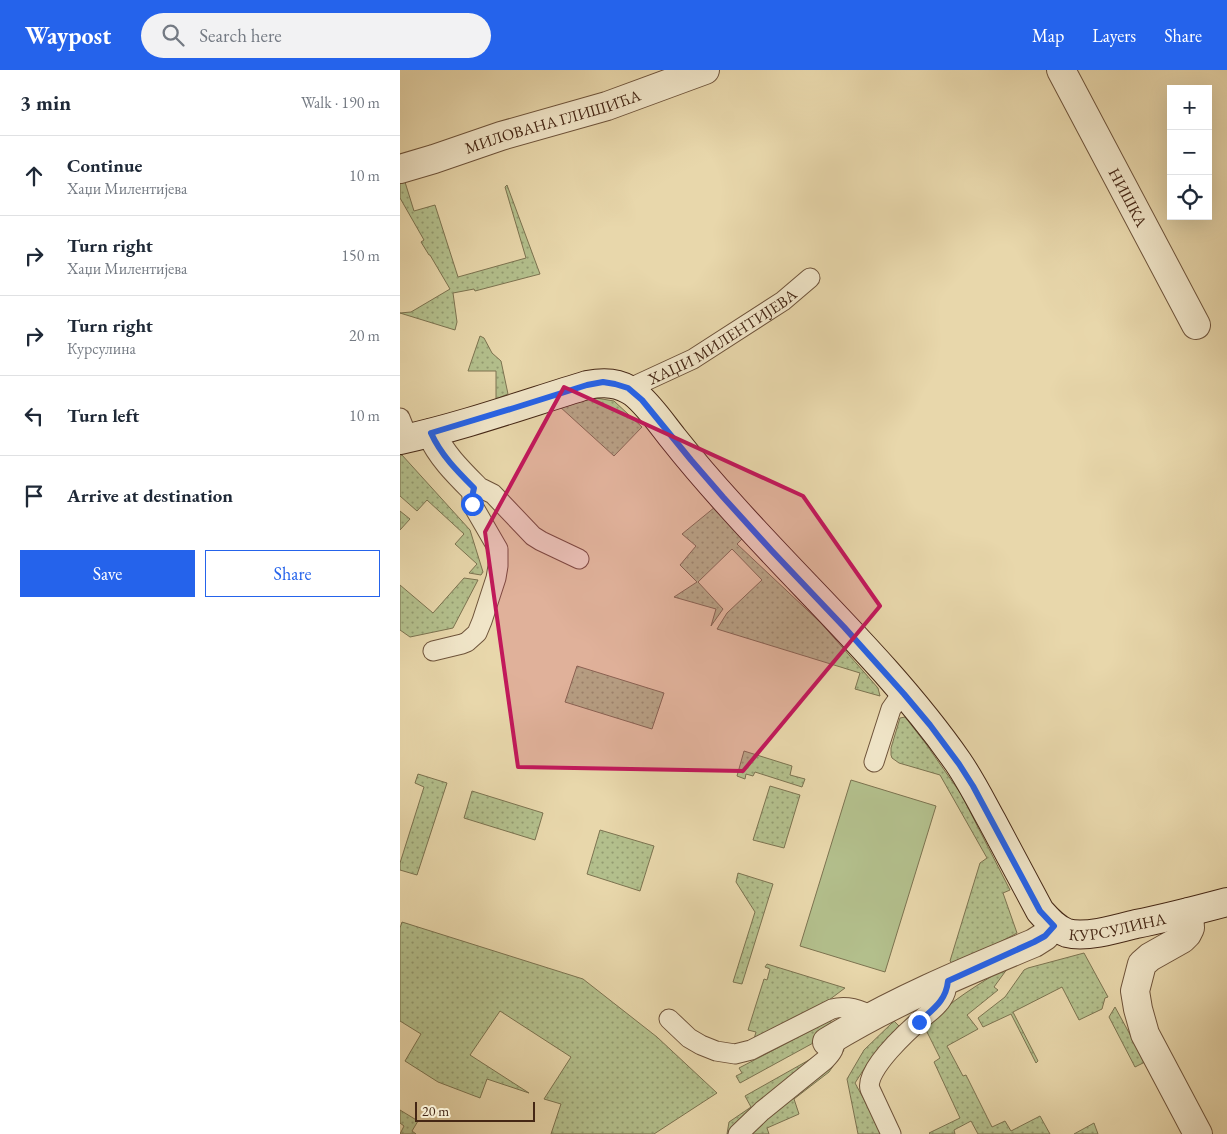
<!DOCTYPE html>
<meta charset="utf-8">
<style>
:root{--surface:#fff;--page:#f2f2f3;--text:#1f2937;--muted:#747a83;--line:#e0e1e3;--accent:#2563eb}
body{margin:0;font-family:"EB Garamond",serif;background:var(--page);color:var(--text)}
.controls{position:absolute;right:15px;top:15px;display:grid;overflow:hidden;border-radius:0px;box-shadow:0 5px 20px #0002}
.controls button{width:45px;height:45px;display:grid;place-items:center;padding:0;border:0;border-bottom:1px solid var(--line);background:var(--surface);color:var(--text);font:25px sans-serif}
.scale{position:absolute;left:15px;bottom:12px;width:120px;box-sizing:border-box;padding-left:5px;border:2px solid #452715;border-top:0;font-size:14px;line-height:18px;white-space:nowrap;color:#452715;-webkit-text-stroke:4px #f0e5c8;paint-order:stroke}
.stop{position:absolute;width:15px;height:15px;margin:-11px;border:4px solid #2563eb;border-radius:50%;background:#fff}
.stop.end{background:#2563eb;border-color:#fff;box-shadow:0 1px 5px #0008}
.list{margin:0;padding:0;list-style:none}
h2{display:flex;justify-content:space-between;align-items:center;height:65px;margin:0;padding:0 20px;font-size:21px}
h2 small{font-size:16px;font-weight:400;color:var(--muted)}
.list li{display:grid;grid-template-columns:32px 1fr auto;gap:15px;align-items:center;box-sizing:border-box;height:80px;padding:0 20px;border-top:1px solid var(--line)}
.list b{display:block;font-size:19px;white-space:nowrap}
.list p{margin:0;font-size:16px;white-space:nowrap;color:var(--muted)}
.list em{font-size:16px;font-style:normal;color:var(--muted)}
.actions{display:flex;gap:10px;padding:15px 20px}
.actions a{flex:1;padding:11px 0;border:1px solid var(--accent);border-radius:0px;text-align:center;font-size:18px;color:var(--accent)}
.actions .main{background:var(--accent);color:#fff}
.icon{flex:none;width:28px;height:28px;fill:none;stroke:currentColor;stroke-width:2;stroke-linecap:round;stroke-linejoin:round}
.map{position:relative;flex:none;width:827px;height:1064px;overflow:hidden}
header{display:flex;align-items:center;gap:30px;box-sizing:border-box;height:70px;padding:0 25px;background:var(--accent);color:#fff}
header strong{font-size:24px}
nav{display:flex;gap:28px;margin-inline-start:auto;font-size:18px}
.search{width:350px;height:45px;background:var(--page);display:flex;align-items:center;gap:12px;box-sizing:border-box;padding:0 18px;border-radius:28px;color:var(--muted);font-size:19px}
main{display:flex}
aside{flex:1;background:var(--surface)}
.map>svg:first-child{display:block}
.grass{fill:url(#grass-dots);stroke:#7c7350}
.green{fill:#b3bf8c;stroke:#7c7350}
.lines{fill:none;stroke-linecap:round;stroke-linejoin:round}
.lane-casing{stroke:#6e533a;stroke-width:21}
.street-casing{stroke:#6e533a;stroke-width:30}
.secondary-casing{stroke:#452715;stroke-width:30}
.lane{stroke:#f0e5c8;stroke-width:19}
.street{stroke:#f0e5c8;stroke-width:28}
.secondary{stroke:#f0e5c8;stroke-width:28}
.route{stroke:#2563eb;stroke-width:6}
.marked{fill:#c2185b;fill-opacity:0.2;stroke:#c2185b;stroke-width:4;stroke-linejoin:round}
.labels{text-anchor:middle;dominant-baseline:central;stroke-width:4.5;stroke-linejoin:round;paint-order:stroke}
.street-label{font-size:16px;fill:#452715;stroke:#f0e5c8}
</style>
<header>
<strong>Waypost</strong>
<div class="search"><svg class="icon" aria-label="search" viewBox="0 0 24 24"><circle cx="10" cy="10" r="6"/><path d="M15 15l6 6"/></svg>Search here</div>
<nav><a>Map</a><a>Layers</a><a>Share</a></nav>
</header>
<main>
<aside>
<h2>3 min<small>Walk · 190 m</small></h2>
<ul class="list">
<li><svg class="icon" aria-label="ahead" viewBox="0 0 24 24"><path d="M12 20V5M6 11l6-6 6 6"/></svg><div><b>Continue</b><p>Хаџи Милентијева</p></div><em>10 m</em></li>
<li><svg class="icon" aria-label="right" viewBox="0 0 24 24"><path d="M7 20v-9h11M14 6l5 5-5 5"/></svg><div><b>Turn right</b><p>Хаџи Милентијева</p></div><em>150 m</em></li>
<li><svg class="icon" aria-label="right" viewBox="0 0 24 24"><path d="M7 20v-9h11M14 6l5 5-5 5"/></svg><div><b>Turn right</b><p>Курсулина</p></div><em>20 m</em></li>
<li><svg class="icon" aria-label="left" viewBox="0 0 24 24"><path d="M17 20v-9H6M10 6l-5 5 5 5"/></svg><div><b>Turn left</b></div><em>10 m</em></li>
<li><svg class="icon" aria-label="arrive" viewBox="0 0 24 24"><path d="M6 21V4h12l-3 4 3 4H6"/></svg><div><b>Arrive at destination</b></div></li>
</ul>
<div class="actions"><a class="main">Save</a><a>Share</a></div>
</aside>
<div class="map">
<svg width="827" height="1064" viewBox="0 0 827 1064">
<defs>
<pattern id="grass-dots" width="8" height="8" patternUnits="userSpaceOnUse" patternTransform="scale(1.25)"><rect width="8" height="8" fill="#b3bf8c"/><path d="M2 2h.1M6 6h.1" fill="none" stroke="#939b71" stroke-width="1.8" stroke-linecap="round"/></pattern>
</defs>
<rect width="100%" height="100%" fill="#e8d7ab"/>
<filter id="stains"><feTurbulence type="fractalNoise" baseFrequency=".004" numOctaves="4"/><feColorMatrix values="0 0 0 0 .2 0 0 0 0 .09 0 0 0 0 .02 0 0 0 .5 -.17"/></filter>
<radialGradient id="worn" r=".72"><stop offset=".6" stop-color="#630" stop-opacity="0"/><stop offset="1" stop-color="#630" stop-opacity=".3"/></radialGradient>
<path class="grass" d="M 2,110 L 5,112 L 14,141 L 35,135 L 58,207 L 126,188 L 105,117 L 107,115 L 140,204 L 75,221 L 74,219 L 53,223 L 57,252 L 55,260 L 0,243 L 11,242 L 50,219 L 30,185 L 29,185 L 21,172 L 24,170 L 0,128 L 0,111 Z
M 80,266 L 84,268 L 92,283 L 101,291 L 108,324 L 96,329 L 96,301 L 68,301 Z
M 196,328 L 214,331 L 242,357 L 214,386 L 159,336 Z
M 2,385 L 70,460 L 83,502 L 81,505 L 69,503 L 77,494 L 55,474 L 64,464 L 27,430 L 17,441 L 0,426 L 0,386 Z
M 315,437 L 343,468 L 337,474 L 421,553 L 478,618 L 480,626 L 455,619 L 460,603 L 317,559 L 327,543 L 362,510 L 332,479 L 298,512 L 323,539 L 311,556 L 316,539 L 274,527 L 297,512 L 280,495 L 296,476 L 282,464 Z
M 0,441 L 10,449 L 0,460 Z
M 64,508 L 78,510 L 53,558 L 10,567 L 0,560 L 0,515 L 33,543 Z
M 177,596 L 264,623 L 252,659 L 165,632 Z
M 505,647 L 526,674 L 561,724 L 610,820 L 603,823 L 617,863 L 555,896 L 550,891 L 580,793 L 587,788 L 540,705 L 499,693 L 492,688 L 491,685 L 491,678 L 500,648 Z
M 344,681 L 392,696 L 390,705 L 405,709 L 402,717 L 355,702 L 353,706 L 346,704 L 345,709 L 337,706 Z
M 18,704 L 47,713 L 17,805 L 0,800 L 0,793 L 24,717 L 15,713 Z
M 370,716 L 400,725 L 384,778 L 353,770 Z
M 72,721 L 143,743 L 135,770 L 64,748 Z
M 200,760 L 254,776 L 240,821 L 187,804 Z
M 338,803 L 373,814 L 342,914 L 333,912 L 355,842 L 336,812 Z
M 2,852 L 183,909 L 257,967 L 317,1023 L 254,1064 L 151,1064 L 161,1034 L 144,1029 L 171,987 L 100,941 L 70,985 L 129,1023 L 87,1009 L 80,1028 L 38,1012 L 5,991 L 21,964 L 0,951 L 0,858 Z
M 684,883 L 708,927 L 705,928 L 702,939 L 679,950 L 662,917 L 613,942 L 638,991 L 636,993 L 611,944 L 583,957 L 578,948 L 605,927 L 624,900 L 628,898 Z
M 367,894 L 445,918 L 429,930 L 354,969 L 356,962 L 348,960 L 364,909 L 367,910 L 370,899 L 365,897 Z
M 610,895 L 594,917 L 598,920 L 567,945 L 578,959 L 547,976 L 563,1006 L 566,1005 L 592,1057 L 605,1051 L 611,1061 L 640,1046 L 650,1064 L 578,1064 L 571,1051 L 554,1060 L 555,1064 L 530,1064 L 529,1063 L 560,1048 L 534,992 L 540,988 L 525,958 C 547,932 581,913 610,895 Z
M 715,937 L 745,992 L 735,997 L 709,947 Z
M 429,951 L 435,954 L 426,966 L 340,1013 L 336,1006 L 342,1003 L 339,998 Z
M 494,951 L 501,958 L 471,988 L 455,1013 L 483,1064 L 458,1064 L 447,1009 L 464,980 Z
M 444,980 L 429,1002 L 394,1029 L 399,1044 L 367,1058 L 369,1064 L 346,1064 L 440,982 Z
M 416,986 L 331,1064 L 327,1064 L 329,1052 L 351,1037 L 345,1026 Z
M 0,1040 L 18,1051 L 12,1061 L 16,1064 L 0,1064 L 4,1056 L 0,1053 Z
M 694,1053 L 698,1064 L 674,1064 Z"/>
<path class="green" d="M 451,710 L 536,736 L 485,902 L 400,876 Z"/>
<g class="lines">
<g class="lane-casing">
<g id="lane">
<path id="s1" d="M 228,319 L 293,289 L 383,231 L 410,208"/>
<path d="M 0,348 L 8,368"/>
<path d="M 33,581 L 62,574 L 67,572 L 77,563 L 82,551 L 96,508 L 98,496 L 98,479 L 72,434 L 72,427 L 74,418 L 83,419 L 93,424 L 133,466 L 141,471 L 179,489"/>
<path d="M 474,692 L 491,639 L 498,629 L 504,624"/>
<path d="M 269,949 L 289,968 L 301,975 L 316,981 L 335,984 L 351,980 L 432,939 C 446,935 461,939 472,947"/>
<path d="M 338,1064 L 362,1041 L 425,990 C 432,983 436,977 435,968"/>
<path d="M 491,1064 L 470,1019 C 464,1000 511,958 525,946 C 531,941 538,936 542,929 C 546,924 547,917 547,911"/>
</g>
</g>
<g class="street-casing">
<g id="street">
<path id="s2" d="M 661,0 L 796,255"/>
<path id="s3" d="M 0,99 L 34,89 L 101,66 L 207,36 L 305,0"/>
<path d="M 31,363 C 41,385 57,401 74,418"/>
<path d="M 789,842 L 790,858 L 787,864 L 782,869 L 750,887 L 742,894 L 735,921 L 738,939 L 745,964 L 798,1064"/>
<path d="M 427,972 C 492,932 564,902 634,873 L 645,866 L 654,856"/>
</g>
</g>
<g class="secondary-casing">
<g id="secondary">
<path id="s4" d="M 0,370 C 64,356 125,334 187,315 C 204,312 219,312 234,323 C 249,335 261,353 273,368 C 292,392 312,415 332,437 C 408,522 493,599 558,692 C 571,711 581,731 592,751 C 608,781 624,811 640,841 C 648,850 656,859 667,863 C 686,868 717,859 736,854 C 767,848 797,840 827,832"/>
</g>
</g>
<use href="#lane" class="lane"/>
<use href="#street" class="street"/>
<use href="#secondary" class="secondary"/>
</g>
<g class="lines">
<path class="route" d="M 72,434 L 72,427 L 74,418 C 57,401 41,385 31,363 L 114,338 L 187,315 L 203,312 L 215,314 L 228,318 L 242,330 L 291,390 L 323,427 L 372,481 L 444,557 L 504,624 L 530,655 L 559,694 L 573,716 L 640,841 L 654,856 L 645,866 L 634,872 L 548,911 C 546,931 533,939 519,952"/>
</g>
<path class="marked" d="M 164,317 L 403,426 L 480,536 L 343,701 L 118,697 L 85,462 Z"/>
<g class="labels">
<g class="street-label">
<text stroke="none"><textPath href="#s3" startOffset="160">МИЛОВАНА ГЛИШИЋА</textPath></text>
<text stroke="none"><textPath href="#s2" startOffset="144">НИШКА</textPath></text>
<text stroke="none"><textPath href="#s1" startOffset="108">ХАЏИ МИЛЕНТИЈЕВА</textPath></text>
<text stroke="none"><textPath href="#s4" startOffset="992">КУРСУЛИНА</textPath></text>
</g>
</g>
<rect width="100%" height="100%" filter="url(#stains)"/>
<rect width="100%" height="100%" fill="url(#worn)"/>
</svg>
<div class="controls">
<button>+</button>
<button>−</button>
<button><svg class="icon" aria-label="locate" viewBox="0 0 24 24"><circle cx="12" cy="12" r="6"/><path d="M12 2v4M12 18v4M2 12h4M18 12h4"/></svg></button>
</div>
<div class="scale">20 m</div>
<div class="stop" style="left:72px;top:434px"></div>
<div class="stop end" style="left:519px;top:952px"></div>
</div>
</main>
